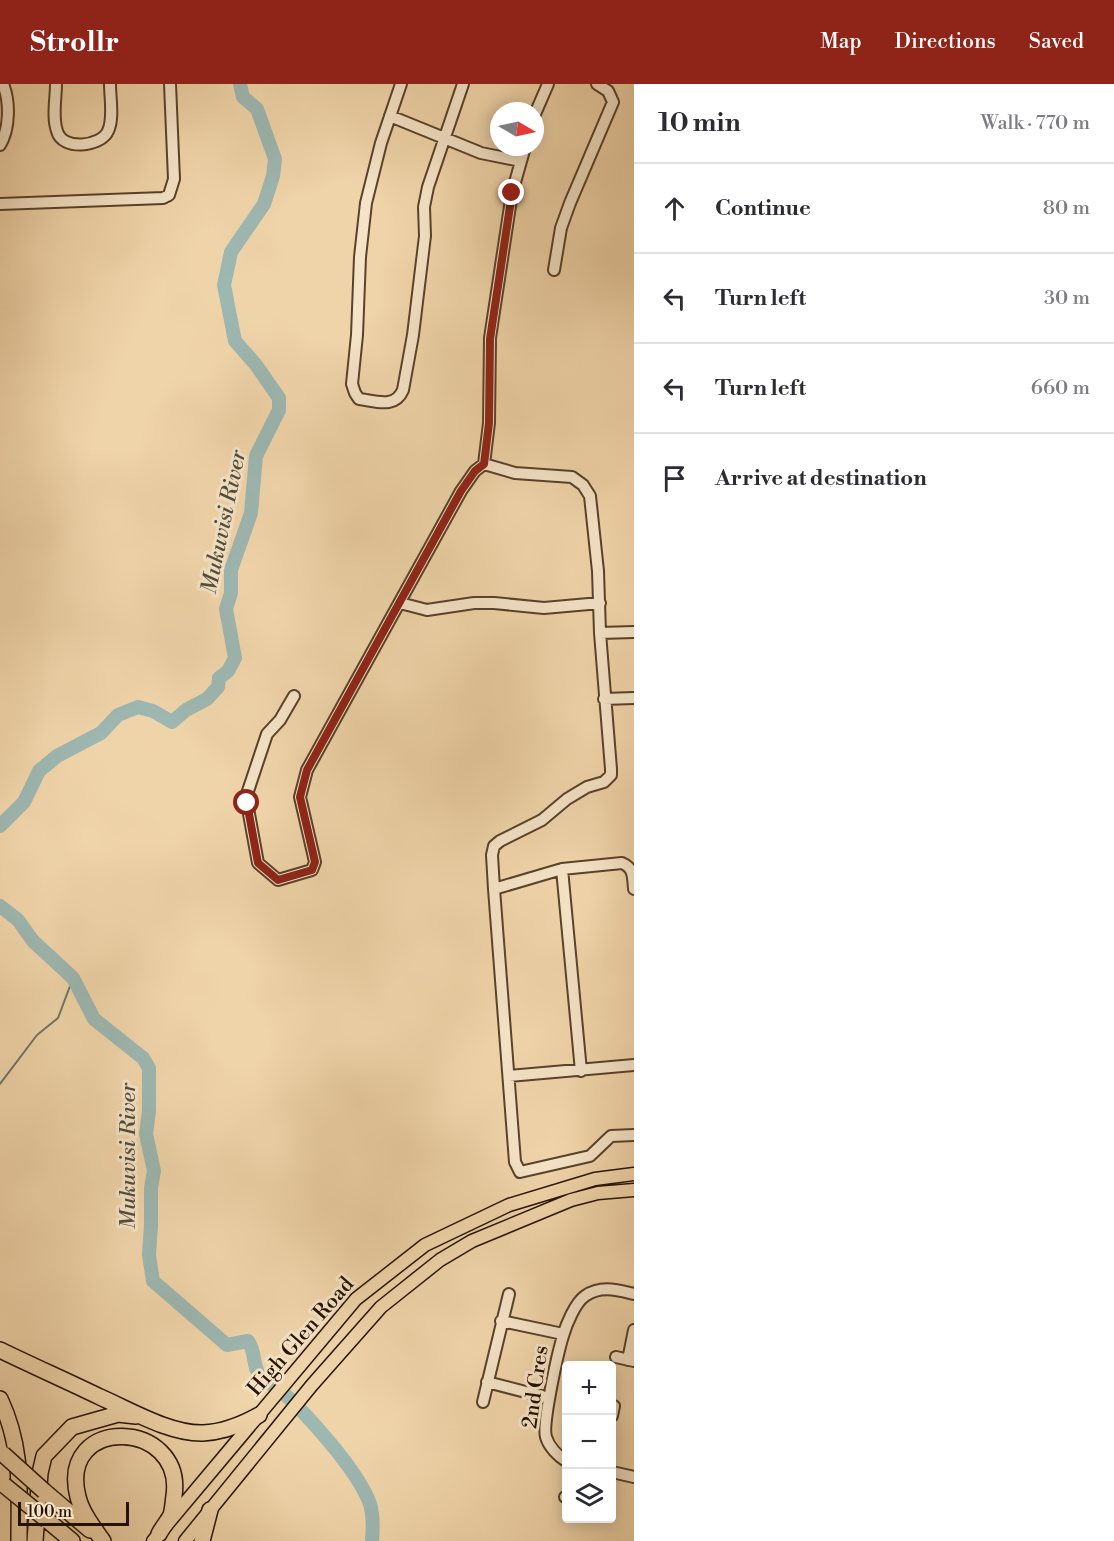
<!DOCTYPE html>
<meta charset="utf-8">
<style>
:root{--surface:#fff;--page:#f2f2f3;--text:#2b2b33;--muted:#7c7c81;--line:#e1e1e2;--accent:#8f2418}
body{margin:0;font-family:"Libre Bodoni",serif;background:var(--page);color:var(--text)}
.controls{position:absolute;right:18px;bottom:18px;display:grid;overflow:hidden;border-radius:6px;box-shadow:0 3px 15px #0003}
.controls button{width:54px;height:54px;display:grid;place-items:center;padding:0;border:0;border-bottom:2px solid var(--line);background:var(--surface);color:var(--text);font:30px sans-serif}
.compass{position:absolute;left:490px;top:18px;width:54px;height:54px;border-radius:50%;background:var(--surface);box-shadow:0 3px 15px #0003;rotate:99deg}
.scale{position:absolute;left:18px;bottom:15px;width:111px;box-sizing:border-box;padding-left:6px;border:3px solid #251200;border-top:0;font-size:16px;line-height:21px;white-space:nowrap;color:#251200;-webkit-text-stroke:4px #f5e3c7;paint-order:stroke}
.stop{position:absolute;width:18px;height:18px;margin:-14px;border:4px solid #8f2418;border-radius:50%;background:#fff}
.stop.end{background:#8f2418;border-color:#fff;box-shadow:0 2px 6px #0008}
.list{margin:0;padding:0;list-style:none}
h2{display:flex;justify-content:space-between;align-items:center;height:78px;margin:0;padding:0 24px;font-size:26px}
h2 small{font-size:20px;font-weight:400;color:var(--muted)}
.list li{display:grid;grid-template-columns:39px 1fr auto;gap:18px;align-items:center;box-sizing:border-box;height:90px;padding:0 24px;border-top:2px solid var(--line)}
.list b{display:block;font-size:22px;white-space:nowrap}
.list em{font-size:20px;font-style:normal;color:var(--muted)}
.icon{flex:none;width:33px;height:33px;fill:none;stroke:currentColor;stroke-width:2;stroke-linecap:round;stroke-linejoin:round}
.map{position:relative;flex:none;width:634px;height:1457px;overflow:hidden}
header{display:flex;align-items:center;gap:36px;box-sizing:border-box;height:84px;padding:0 30px;background:var(--accent);color:#fff}
header strong{font-size:28px}
nav{display:flex;gap:33px;margin-inline-start:auto;font-size:21px}
main{display:flex}
aside{flex:1;background:var(--surface)}
.map>svg:first-child{display:block}
.lines{fill:none;stroke-linecap:round;stroke-linejoin:round}
.stream{stroke:#6d756a;stroke-width:2}
.river{stroke:#9db7b1;stroke-width:14}
.minor-casing{stroke:#58422a;stroke-width:14}
.major-casing{stroke:#251200;stroke-width:15}
.highway-casing{stroke:#251200;stroke-width:18}
.minor{stroke:#f5e3c7;stroke-width:10}
.major{stroke:#f0d4a9;stroke-width:12}
.highway{stroke:#f0d4a9;stroke-width:15}
.highway-bridge-casing{stroke:#251200;stroke-width:18;stroke-linecap:butt}
.highway-bridge{stroke:#f0d4a9;stroke-width:15}
.route{stroke:#8f2418;stroke-width:8}
.labels{text-anchor:middle;dominant-baseline:central;stroke-width:6;stroke-linejoin:round;paint-order:stroke}
.street-label{font-size:21px;fill:#251200;stroke:#f5e3c7}
.water-label{font-size:22px;font-style:italic;fill:#4f4c3e;stroke:#f5e3c7}
</style>
<header>
<strong>Strollr</strong>
<nav><a>Map</a><a>Directions</a><a>Saved</a></nav>
</header>
<main>
<div class="map">
<svg width="634" height="1457" viewBox="0 0 634 1457">
<rect width="100%" height="100%" fill="#f0d4a9"/>
<filter id="stains"><feTurbulence type="fractalNoise" baseFrequency=".00333" numOctaves="4"/><feColorMatrix values="0 0 0 0 .2 0 0 0 0 .09 0 0 0 0 .02 0 0 0 .5 -.17"/></filter>
<radialGradient id="worn" r=".72"><stop offset=".6" stop-color="#630" stop-opacity="0"/><stop offset="1" stop-color="#630" stop-opacity=".3"/></radialGradient>
<g class="lines">
<path class="stream" d="M 0,1000 L 37,951 L 58,934 L 73,894"/>
<path class="river" d="M 0,742 L 24,718 L 39,687 L 57,672 L 101,649 L 118,631 L 138,623 L 153,627 L 172,638 L 186,626 L 207,615 L 218,603 L 219,594 L 228,587 L 235,574 L 226,525 L 231,509 L 231,486 L 251,429 L 256,372 L 279,326 L 279,314 L 256,281 L 235,257 L 224,201 L 231,168 L 264,120 L 273,92 L 275,75 L 257,25 L 243,13 L 240,0
M 0,822 L 18,836 L 33,857 L 73,894 L 94,935 L 143,974 L 149,984 L 149,1027 L 146,1050 L 154,1087 L 151,1104 L 151,1141 L 149,1171 L 153,1197 L 227,1261 L 248,1257 C 257,1270 251,1282 262,1295 C 266,1299 273,1300 278,1304 C 305,1328 358,1386 370,1420 C 373,1430 373,1446 372,1457"/>
<g class="minor-casing">
<path id="minor" d="M 56,0 C 56,15 52,33 57,47 C 62,67 101,63 108,47 C 114,35 110,14 110,0
M 401,0 L 381,59 L 366,119 L 360,173 L 357,251 L 352,300 L 355,309 L 359,315 C 376,317 395,325 403,306 L 413,251 L 425,152 L 424,123 L 428,103 L 463,0
M 535,30 L 548,0
M 390,32 L 481,69 L 521,77
M 0,61 C 10,45 10,17 3,0
M 0,120 L 163,114 L 169,111 L 174,95 L 170,0
M 554,186 L 561,144 L 570,119 L 613,18 L 608,7 L 597,0
M 484,380 L 515,389 L 572,393 L 583,401 L 590,412 L 598,487 L 600,549 L 611,685 L 611,691 L 604,698 L 587,703 L 567,715 L 542,736 L 500,757 L 494,762 L 492,771 L 494,805
M 400,519 L 427,526 L 474,519 L 494,519 L 544,524 L 600,519
M 600,549 L 634,548
M 294,612 L 280,636 L 267,650 L 247,710 L 247,719 L 258,779 L 278,796 L 312,786 L 315,778 L 300,713 L 307,686 L 461,407 L 475,387 L 484,380 L 489,339 L 490,254 L 512,109 L 525,63
M 604,615 L 634,614
M 562,785 L 581,987
M 634,805 C 633,793 634,784 622,779 L 562,785 L 494,805 L 515,1078 L 520,1088 L 590,1072 L 611,1052 L 634,1051
M 509,992 L 634,981
M 501,1237 L 563,1250
M 616,1273 L 634,1277
M 628,1276 L 634,1246
M 487,1298 L 549,1314
M 483,1318 L 509,1210
M 612,1332 L 614,1322
M 566,1377 C 558,1372 549,1363 546,1353 C 542,1340 558,1268 563,1252 C 566,1241 575,1219 585,1212 C 601,1201 617,1206 634,1210
M 612,1388 L 634,1393
M 565,1413 L 566,1413"/>
</g>
<g class="major-casing">
<path id="major" d="M 153,1457 L 356,1215 L 425,1161 L 509,1121 L 595,1095 L 634,1090
M 185,1457 L 312,1301 L 381,1223 L 440,1176 L 472,1157 L 571,1116 L 598,1109 L 634,1106"/>
</g>
<g class="highway-casing">
<path id="highway" d="M 0,1266 C 33,1282 67,1297 100,1313 C 130,1326 170,1350 203,1349 C 224,1348 241,1341 259,1331
M 0,1315 C 23,1364 19,1405 19,1457
M 44,1407 L 90,1446
M 47,1436 L 72,1457
M 35,1457 L 40,1389 L 44,1372 L 72,1343 L 118,1330 L 136,1332
M 103,1457 C 93,1443 82,1429 78,1413 C 57,1330 185,1335 174,1412 C 173,1418 173,1425 171,1431 C 168,1437 162,1444 159,1450
M 202,1457 L 210,1426"/>
</g>
<use href="#minor" class="minor"/>
<use href="#major" class="major"/>
<use href="#highway" class="highway"/>
<g class="highway-bridge-casing">
<path id="highway-bridge" d="M 3,1370 L 44,1407
M 4,1401 L 47,1436"/>
</g>
<use href="#highway-bridge" class="highway-bridge"/>
</g>
<g class="lines">
<path class="route" d="M 247,719 L 258,779 L 278,796 L 312,786 L 315,778 L 300,713 L 307,686 L 461,407 L 475,387 L 484,380 L 489,339 L 490,255 L 512,109"/>
</g>
<g class="labels">
<g class="street-label">
<text transform="translate(301 1253) rotate(-49)">High Glen Road</text>
<text transform="translate(536 1303) rotate(-82)">2nd Cres</text>
</g>
<g class="water-label">
<text transform="translate(224 438) rotate(-78)">Mukuvisi River</text>
<text transform="translate(128 1072) rotate(-90)">Mukuvisi River</text>
</g>
</g>
<rect width="100%" height="100%" filter="url(#stains)"/>
<rect width="100%" height="100%" fill="url(#worn)"/>
</svg>
<div class="controls">
<button>+</button>
<button>−</button>
<button><svg class="icon" aria-label="layers" viewBox="0 0 24 24"><path d="M12 4l9 5-9 5-9-5zM3 14l9 5 9-5"/></svg></button>
</div>
<svg class="compass" viewBox="-18 -18 36 36"><path d="M0-13l5 13h-10z" fill="#e53935"/><path d="M0 13l5-13h-10z" fill="#7c7c81"/></svg>
<div class="scale">100 m</div>
<div class="stop" style="left:247px;top:719px"></div>
<div class="stop end" style="left:512px;top:109px"></div>
</div>
<aside>
<h2>10 min<small>Walk · 770 m</small></h2>
<ul class="list">
<li><svg class="icon" aria-label="ahead" viewBox="0 0 24 24"><path d="M12 20V5M6 11l6-6 6 6"/></svg><div><b>Continue</b></div><em>80 m</em></li>
<li><svg class="icon" aria-label="left" viewBox="0 0 24 24"><path d="M17 20v-9H6M10 6l-5 5 5 5"/></svg><div><b>Turn left</b></div><em>30 m</em></li>
<li><svg class="icon" aria-label="left" viewBox="0 0 24 24"><path d="M17 20v-9H6M10 6l-5 5 5 5"/></svg><div><b>Turn left</b></div><em>660 m</em></li>
<li><svg class="icon" aria-label="arrive" viewBox="0 0 24 24"><path d="M6 21V4h12l-3 4 3 4H6"/></svg><div><b>Arrive at destination</b></div></li>
</ul>
</aside>
</main>
